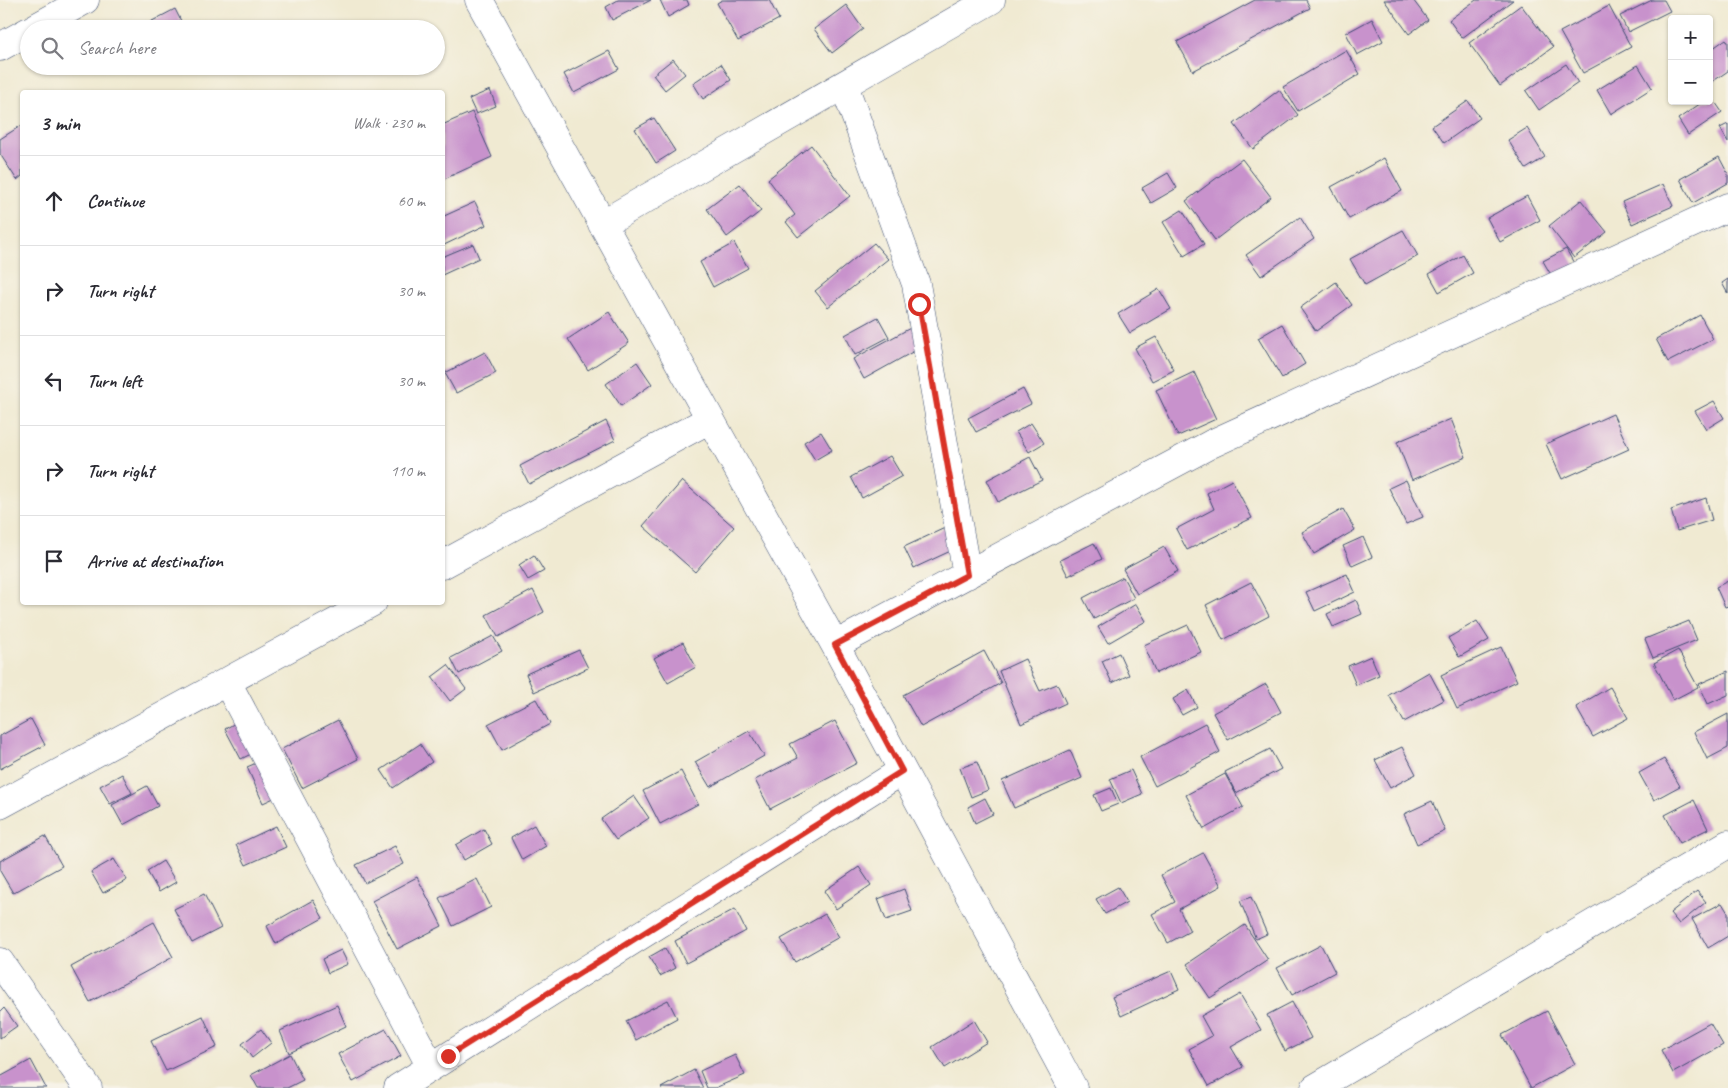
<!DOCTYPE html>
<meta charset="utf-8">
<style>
:root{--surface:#fff;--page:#f2f2f3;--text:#2b2b33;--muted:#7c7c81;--line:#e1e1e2}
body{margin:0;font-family:Caveat,sans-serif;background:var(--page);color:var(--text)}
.controls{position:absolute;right:15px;top:15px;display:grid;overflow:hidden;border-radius:5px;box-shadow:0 1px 4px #0004}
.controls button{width:45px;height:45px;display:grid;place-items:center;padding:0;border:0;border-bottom:1px solid var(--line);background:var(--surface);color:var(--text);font:25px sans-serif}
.stop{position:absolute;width:15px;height:15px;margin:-11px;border:4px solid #d93025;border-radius:50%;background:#fff}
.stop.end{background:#d93025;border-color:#fff;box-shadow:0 1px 5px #0008}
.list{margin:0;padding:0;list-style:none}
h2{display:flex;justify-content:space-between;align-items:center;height:65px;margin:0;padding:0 20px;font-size:21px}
h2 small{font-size:16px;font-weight:400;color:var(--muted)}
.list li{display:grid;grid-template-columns:32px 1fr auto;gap:15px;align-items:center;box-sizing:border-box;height:90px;padding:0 20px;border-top:1px solid var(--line)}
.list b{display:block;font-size:19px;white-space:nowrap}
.list em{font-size:16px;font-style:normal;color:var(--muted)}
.icon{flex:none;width:28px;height:28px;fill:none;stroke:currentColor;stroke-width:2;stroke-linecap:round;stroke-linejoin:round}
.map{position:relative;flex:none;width:1728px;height:1088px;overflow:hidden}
.search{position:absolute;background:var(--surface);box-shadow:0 1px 4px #0004;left:20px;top:20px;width:425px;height:55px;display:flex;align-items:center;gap:12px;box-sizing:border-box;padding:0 18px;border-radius:28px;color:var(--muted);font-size:19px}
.panel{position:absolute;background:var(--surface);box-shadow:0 1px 4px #0004;left:20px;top:90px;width:425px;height:515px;border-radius:5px}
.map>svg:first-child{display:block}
.building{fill:#c892cc}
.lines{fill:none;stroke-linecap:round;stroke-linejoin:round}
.minor-casing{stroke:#3b4b6f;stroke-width:29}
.minor{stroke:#fff;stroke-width:28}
.route{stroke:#d93025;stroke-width:6}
</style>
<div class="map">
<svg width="1728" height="1088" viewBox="0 0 1728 1088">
<rect width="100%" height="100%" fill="#f7f3e8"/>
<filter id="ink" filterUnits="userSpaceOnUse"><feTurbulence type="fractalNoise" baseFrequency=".02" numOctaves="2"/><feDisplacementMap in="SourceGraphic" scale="10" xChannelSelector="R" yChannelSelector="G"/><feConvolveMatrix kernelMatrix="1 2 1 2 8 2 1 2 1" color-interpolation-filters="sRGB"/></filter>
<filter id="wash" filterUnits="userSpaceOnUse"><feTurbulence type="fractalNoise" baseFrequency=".0096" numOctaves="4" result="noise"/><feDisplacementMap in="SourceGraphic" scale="20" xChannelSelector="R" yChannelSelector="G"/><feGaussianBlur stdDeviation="1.12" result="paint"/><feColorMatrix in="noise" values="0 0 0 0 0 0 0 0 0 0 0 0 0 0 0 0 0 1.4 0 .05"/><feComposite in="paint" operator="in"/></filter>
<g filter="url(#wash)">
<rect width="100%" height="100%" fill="#f0ead2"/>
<g id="blocks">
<path class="building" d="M 618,0 L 651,0 L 612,20 L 606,7 Z
M 660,0 L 687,0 L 689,5 L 668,17 Z
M 722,0 L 769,0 L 779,19 L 738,41 L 717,3 Z
M 1255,0 L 1306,0 L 1310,8 L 1193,71 L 1177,42 Z
M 1384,0 L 1413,0 L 1428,20 L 1409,34 Z
M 1476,0 L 1513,0 L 1462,38 L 1449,20 Z
M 1652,0 L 1664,0 L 1670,11 L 1628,32 L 1620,16 Z
M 846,5 L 863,29 L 832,53 L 814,29 Z
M 1521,5 L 1553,47 L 1500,86 L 1469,43 Z
M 1609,6 L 1631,47 L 1583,73 L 1560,32 Z
M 175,9 L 185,29 L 137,29 Z
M 1372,19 L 1383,41 L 1357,55 L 1346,33 Z
M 1726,39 L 1728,42 L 1728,71 L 1709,84 L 1709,51 Z
M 1346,50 L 1360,74 L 1298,111 L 1283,87 Z
M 609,51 L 619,69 L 574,93 L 564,74 Z
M 673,59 L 685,74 L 665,90 L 653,75 Z
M 721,64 L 731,80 L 703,99 L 693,83 Z
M 1566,64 L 1578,83 L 1539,110 L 1526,91 Z
M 1638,65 L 1652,88 L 1611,114 L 1597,90 Z
M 490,90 L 496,106 L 476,114 L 469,99 Z
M 1279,90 L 1298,115 L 1253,149 L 1234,124 Z
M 1711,96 L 1722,112 L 1688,135 L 1678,119 L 1704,101 L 1709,101 L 1709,98 Z
M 1468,101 L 1480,118 L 1444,143 L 1432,126 Z
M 472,112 L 492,157 L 442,180 L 442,125 Z
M 654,118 L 675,151 L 656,163 L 635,129 Z
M 1728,124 L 1728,142 L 1720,128 Z
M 22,125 L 22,176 L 17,180 L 0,154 L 0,139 Z
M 1527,128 L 1545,157 L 1526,169 L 1508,140 Z
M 811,145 L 850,196 L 798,237 L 786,222 L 795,215 L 768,179 Z
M 1719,157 L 1728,174 L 1728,183 L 1693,203 L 1680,179 Z
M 1384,158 L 1402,191 L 1349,219 L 1331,187 Z
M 1242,159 L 1271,197 L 1215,240 L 1186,201 Z
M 1168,173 L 1177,188 L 1151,203 L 1142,188 Z
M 740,184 L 761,211 L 727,237 L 707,209 Z
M 1663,184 L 1673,206 L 1632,224 L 1622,202 Z
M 1527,196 L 1540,220 L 1500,242 L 1487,218 Z
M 1581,200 L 1607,232 L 1574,258 L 1549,226 Z
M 475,202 L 486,225 L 442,246 L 442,217 Z
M 1182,210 L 1204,244 L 1184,256 L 1163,222 Z
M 1300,217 L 1314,239 L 1261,276 L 1246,255 Z
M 1403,230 L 1418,256 L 1365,285 L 1350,259 Z
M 734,243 L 748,268 L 713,287 L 700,262 Z
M 874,243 L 888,259 L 828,307 L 815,291 Z
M 473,244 L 479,258 L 442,275 L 442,257 Z
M 1566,249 L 1576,267 L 1554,280 L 1543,261 Z
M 1463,255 L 1473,273 L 1439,292 L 1429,274 Z
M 1728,279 L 1728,294 L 1722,283 Z
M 1336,282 L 1352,305 L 1316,331 L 1300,308 Z
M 1159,289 L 1171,309 L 1130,333 L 1118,314 Z
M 609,312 L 629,343 L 588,370 L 568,339 Z
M 1700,315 L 1713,339 L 1668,362 L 1656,339 Z
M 878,317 L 889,337 L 855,355 L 845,335 Z
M 1282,324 L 1305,364 L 1282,378 L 1258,338 Z
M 914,326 L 925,345 L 864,379 L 853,359 Z
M 1156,337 L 1174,370 L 1152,381 L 1135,348 Z
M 485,352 L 496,373 L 456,393 L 445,373 Z
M 637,362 L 652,384 L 621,406 L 606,384 Z
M 1194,372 L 1216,419 L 1178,436 L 1156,390 Z
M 1023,389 L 1031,404 L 976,432 L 968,418 Z
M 1714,401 L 1724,418 L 1706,429 L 1695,411 Z
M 1613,414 L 1629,449 L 1562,479 L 1546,444 Z
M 1451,419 L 1466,457 L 1412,480 L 1397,442 Z
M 606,421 L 615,440 L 529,484 L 520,466 Z
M 1031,423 L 1044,443 L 1029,452 L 1016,432 Z
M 821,432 L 832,450 L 815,460 L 804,442 Z
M 890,456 L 902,476 L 862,498 L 851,477 Z
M 1030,457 L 1042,480 L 998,502 L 987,480 Z
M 1232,480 L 1252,518 L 1187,550 L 1176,529 L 1214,509 L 1207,493 Z
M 1406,480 L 1423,517 L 1406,524 L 1389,488 Z
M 682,481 L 734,527 L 695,572 L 643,526 Z
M 1706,498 L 1712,520 L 1677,531 L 1671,510 Z
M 1343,509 L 1355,530 L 1314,554 L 1302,532 Z
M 947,527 L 957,548 L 914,568 L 904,547 Z
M 1363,537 L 1372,557 L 1352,566 L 1343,546 Z
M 1094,543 L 1102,559 L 1068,576 L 1060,560 Z
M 1164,547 L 1178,571 L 1137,594 L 1123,569 Z
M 534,555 L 544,571 L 528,580 L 519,565 Z
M 1347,574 L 1355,592 L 1315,611 L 1306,592 Z
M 1123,577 L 1134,598 L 1094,619 L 1083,598 Z
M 1728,581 L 1728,606 L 1725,607 L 1716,587 Z
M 1251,582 L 1269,616 L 1223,640 L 1206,605 Z
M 533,590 L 544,612 L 498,637 L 486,615 Z
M 1356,600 L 1362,614 L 1333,627 L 1327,614 Z
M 1136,604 L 1146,621 L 1108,643 L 1098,627 Z
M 1477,621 L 1489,640 L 1459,657 L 1448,638 Z
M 1689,621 L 1697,640 L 1653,658 L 1645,639 Z
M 1188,625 L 1201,652 L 1156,673 L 1144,645 Z
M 493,636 L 502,651 L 459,674 L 451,658 Z
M 683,642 L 696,667 L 668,683 L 654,658 Z
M 1501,647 L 1517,681 L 1457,709 L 1441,675 Z
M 579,650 L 588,668 L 534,692 L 526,674 Z
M 1678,650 L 1698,687 L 1673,700 L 1654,663 Z
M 984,651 L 1001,683 L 921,727 L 903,695 Z
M 1119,653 L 1129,675 L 1112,683 L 1102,661 Z
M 1371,656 L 1379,675 L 1356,685 L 1348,666 Z
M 1025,659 L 1040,691 L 1057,684 L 1066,703 L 1021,724 L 999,671 Z
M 448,665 L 466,689 L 450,701 L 432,677 Z
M 1728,671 L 1728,695 L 1708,704 L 1699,684 Z
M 1429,672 L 1444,700 L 1404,722 L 1389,695 Z
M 1266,684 L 1281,712 L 1228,740 L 1213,713 Z
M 1610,687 L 1628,718 L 1593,737 L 1576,707 Z
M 1188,690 L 1197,707 L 1182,715 L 1173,699 Z
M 536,699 L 550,724 L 502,750 L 488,724 Z
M 1728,714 L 1728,748 L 1707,759 L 1694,732 Z
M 31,719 L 45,745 L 0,769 L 0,736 Z
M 338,720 L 358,759 L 302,788 L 282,749 Z
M 835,721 L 857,763 L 770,809 L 755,780 L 798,758 L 790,744 Z
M 237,722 L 253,753 L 241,759 L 225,729 Z
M 1205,723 L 1220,752 L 1155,786 L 1140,757 Z
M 749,731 L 764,756 L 710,787 L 695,762 Z
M 420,744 L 432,762 L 393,788 L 381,770 Z
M 1402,747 L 1416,774 L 1390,788 L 1375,760 Z
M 1270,749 L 1281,769 L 1236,793 L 1225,772 Z
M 1070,750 L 1082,778 L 1014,808 L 1002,781 Z
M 1664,759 L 1680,786 L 1654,800 L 1639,773 Z
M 261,761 L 276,797 L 263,803 L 247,767 Z
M 977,762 L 988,790 L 971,797 L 960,768 Z
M 1131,770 L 1142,794 L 1121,803 L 1110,779 Z
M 681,771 L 698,804 L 660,824 L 643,791 Z
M 122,774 L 132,793 L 110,804 L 100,786 Z
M 1225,774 L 1243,807 L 1204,829 L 1186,795 Z
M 147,786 L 158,806 L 123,825 L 112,805 Z
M 1111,788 L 1118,804 L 1101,811 L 1094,795 Z
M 634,796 L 649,818 L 616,840 L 601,819 Z
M 985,798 L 993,814 L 975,823 L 968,807 Z
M 1694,800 L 1708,829 L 1680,843 L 1665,815 Z
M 1432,801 L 1445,831 L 1417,844 L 1404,814 Z
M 534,825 L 546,846 L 522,860 L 511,838 Z
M 276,826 L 286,847 L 246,865 L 236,845 Z
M 484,829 L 492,844 L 464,860 L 456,845 Z
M 45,836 L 62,866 L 13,893 L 0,871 L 0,861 Z
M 395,846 L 404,864 L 365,883 L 356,865 Z
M 1203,853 L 1221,886 L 1179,909 L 1190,931 L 1168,943 L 1152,914 L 1175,902 L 1161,875 Z
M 114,859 L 127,880 L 103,893 L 91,872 Z
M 163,861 L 176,882 L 159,892 L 147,871 Z
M 859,867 L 871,885 L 836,909 L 824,891 Z
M 417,877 L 442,926 L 397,949 L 372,901 Z
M 477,879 L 491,907 L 453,926 L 439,898 Z
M 1118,887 L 1127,902 L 1105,914 L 1096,899 Z
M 904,889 L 912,911 L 886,920 L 878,899 Z
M 1697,891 L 1706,902 L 1679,924 L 1670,913 Z
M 204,894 L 221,928 L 192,943 L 174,909 Z
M 1251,897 L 1267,934 L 1256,939 L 1240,901 Z
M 313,900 L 323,918 L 276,944 L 267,926 Z
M 1722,903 L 1728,913 L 1728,936 L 1708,948 L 1692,919 Z
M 735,909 L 746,931 L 686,963 L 675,941 Z
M 825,914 L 839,937 L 795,962 L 781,939 Z
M 154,922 L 173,957 L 90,1002 L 71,967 Z
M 1245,925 L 1268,960 L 1210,998 L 1187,964 Z
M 1321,945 L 1335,972 L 1292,995 L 1277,968 Z
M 665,948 L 675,968 L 660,976 L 649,957 Z
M 341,950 L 348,964 L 328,973 L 322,959 Z
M 1171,971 L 1179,989 L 1121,1016 L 1112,997 Z
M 1240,994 L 1261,1030 L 1231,1047 L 1243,1067 L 1209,1086 L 1189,1049 L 1212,1036 L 1201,1016 Z
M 668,1000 L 677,1018 L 636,1040 L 626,1021 Z
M 1292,1002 L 1311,1038 L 1285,1051 L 1267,1015 Z
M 337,1005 L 346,1026 L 289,1053 L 280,1031 Z
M 4,1008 L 17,1026 L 0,1038 L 0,1012 Z
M 1547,1011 L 1575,1064 L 1531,1088 L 1502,1035 Z
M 203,1016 L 217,1047 L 166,1071 L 151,1041 Z
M 974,1020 L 987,1042 L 945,1068 L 932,1047 Z
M 1710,1023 L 1723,1045 L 1673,1073 L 1661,1050 Z
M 261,1029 L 271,1043 L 252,1058 L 242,1044 Z
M 386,1029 L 401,1056 L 353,1082 L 338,1054 Z
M 290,1054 L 303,1080 L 287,1088 L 258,1088 L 251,1075 Z
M 735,1055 L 745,1075 L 715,1088 L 707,1088 L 700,1071 Z
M 31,1060 L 46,1088 L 0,1088 L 0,1077 Z
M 694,1070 L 703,1088 L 661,1088 Z"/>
</g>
</g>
<g filter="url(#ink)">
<use href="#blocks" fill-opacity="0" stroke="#3b4b6f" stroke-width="1"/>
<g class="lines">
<g class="minor-casing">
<path id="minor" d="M 479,0 L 835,645 L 1073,1088
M 33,29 L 85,0
M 0,47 L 29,31
M 844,85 L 916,284 L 967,575
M 602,224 L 991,0
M 442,565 L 710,419
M 835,645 L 1211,444 L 1728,207
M 227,682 L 431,1067
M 0,805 L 373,602
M 0,962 L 88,1088
M 398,1088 L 902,771
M 1315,1088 L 1728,844"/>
</g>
<use href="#minor" class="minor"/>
</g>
</g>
<g class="lines" filter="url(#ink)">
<path class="route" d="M 448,1056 L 902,771 L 835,645 L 967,575 L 919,304"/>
</g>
</svg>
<div class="controls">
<button>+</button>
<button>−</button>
</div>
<div class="stop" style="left:919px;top:304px"></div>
<div class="stop end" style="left:448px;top:1056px"></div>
<div class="search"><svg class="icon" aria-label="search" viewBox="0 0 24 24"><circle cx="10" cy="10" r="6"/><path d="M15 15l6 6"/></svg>Search here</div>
<section class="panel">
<h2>3 min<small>Walk · 230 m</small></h2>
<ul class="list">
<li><svg class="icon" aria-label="ahead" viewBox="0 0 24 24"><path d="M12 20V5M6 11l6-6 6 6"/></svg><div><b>Continue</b></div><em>60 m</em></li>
<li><svg class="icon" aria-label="right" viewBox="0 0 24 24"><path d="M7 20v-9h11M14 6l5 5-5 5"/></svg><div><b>Turn right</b></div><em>30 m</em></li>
<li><svg class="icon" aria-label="left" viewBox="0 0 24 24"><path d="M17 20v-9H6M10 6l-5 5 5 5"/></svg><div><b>Turn left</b></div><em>30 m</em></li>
<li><svg class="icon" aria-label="right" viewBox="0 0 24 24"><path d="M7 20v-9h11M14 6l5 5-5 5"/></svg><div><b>Turn right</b></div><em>110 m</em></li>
<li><svg class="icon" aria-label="arrive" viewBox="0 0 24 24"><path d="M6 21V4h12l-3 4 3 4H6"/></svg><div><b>Arrive at destination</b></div></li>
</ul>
</section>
</div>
